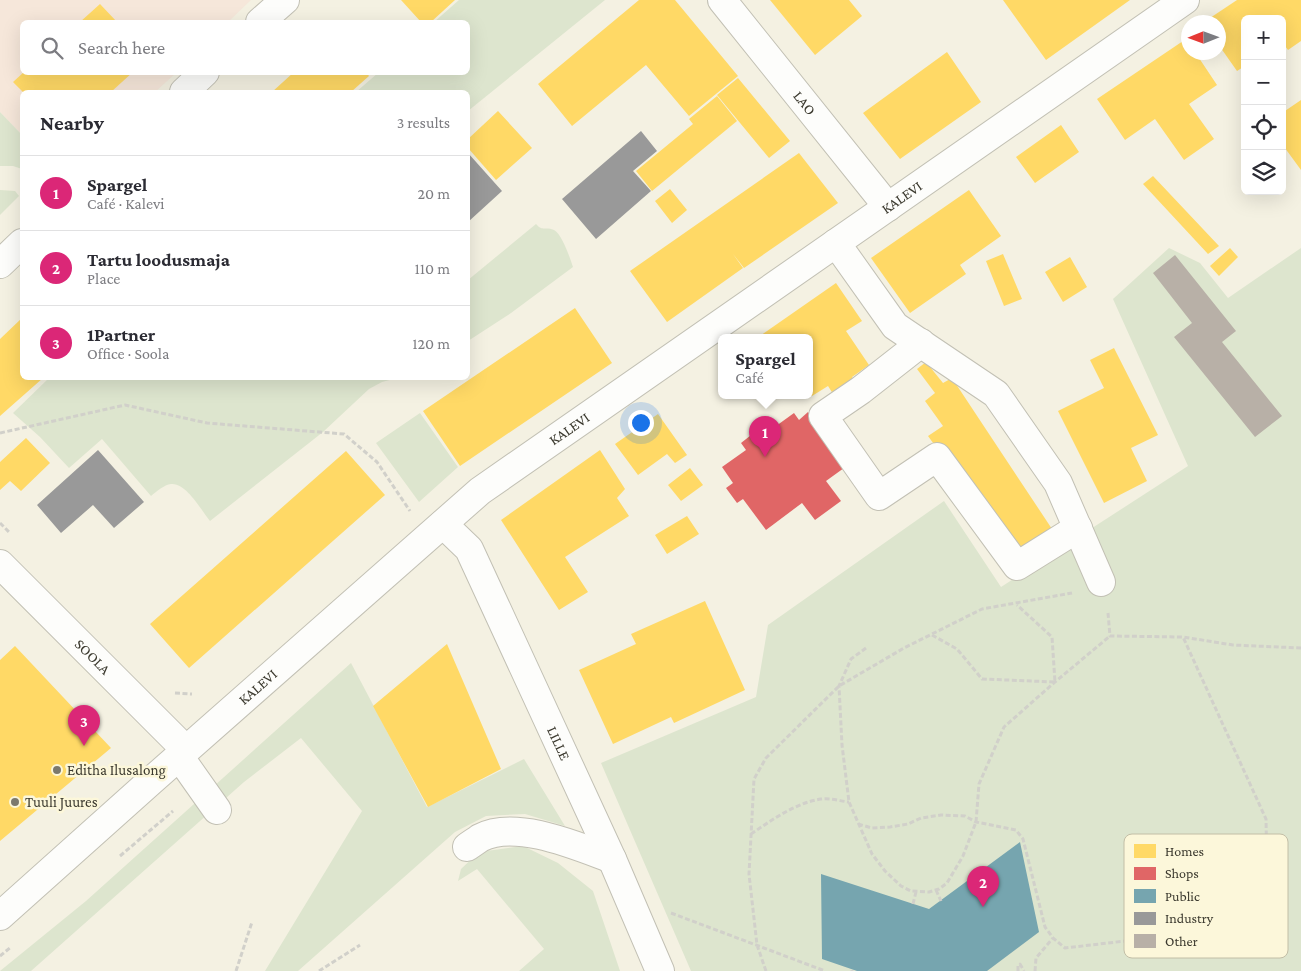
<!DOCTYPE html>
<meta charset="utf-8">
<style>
:root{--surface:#fff;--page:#f2f2f3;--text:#2b2b33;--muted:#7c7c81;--line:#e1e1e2;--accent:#db2777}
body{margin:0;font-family:"Crimson Pro",serif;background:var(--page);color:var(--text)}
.controls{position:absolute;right:15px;top:15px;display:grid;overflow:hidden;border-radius:8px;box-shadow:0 5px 20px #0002}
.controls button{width:45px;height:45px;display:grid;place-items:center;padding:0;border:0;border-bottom:1px solid var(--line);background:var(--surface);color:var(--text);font:25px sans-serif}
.compass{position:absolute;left:1181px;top:15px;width:45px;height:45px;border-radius:50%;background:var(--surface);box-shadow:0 5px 20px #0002;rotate:269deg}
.you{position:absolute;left:640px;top:422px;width:18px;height:18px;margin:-12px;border:4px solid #fff;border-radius:50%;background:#1a73e8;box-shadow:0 0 0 8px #1a73e833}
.badge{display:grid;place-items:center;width:32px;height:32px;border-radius:50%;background:var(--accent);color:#fff;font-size:16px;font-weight:700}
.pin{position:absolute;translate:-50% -41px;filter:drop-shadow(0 1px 2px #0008)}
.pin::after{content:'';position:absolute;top:26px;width:18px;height:15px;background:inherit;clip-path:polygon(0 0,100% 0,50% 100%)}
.popup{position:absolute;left:718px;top:334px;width:95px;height:65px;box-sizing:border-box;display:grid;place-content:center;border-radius:8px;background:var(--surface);filter:drop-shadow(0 1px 4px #0005);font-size:16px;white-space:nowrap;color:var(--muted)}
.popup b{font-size:19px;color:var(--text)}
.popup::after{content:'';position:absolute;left:50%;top:100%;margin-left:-10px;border:10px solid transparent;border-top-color:var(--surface)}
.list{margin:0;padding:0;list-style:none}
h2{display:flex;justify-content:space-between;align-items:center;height:65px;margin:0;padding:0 20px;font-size:21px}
h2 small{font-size:16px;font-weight:400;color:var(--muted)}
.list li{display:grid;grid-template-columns:32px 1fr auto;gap:15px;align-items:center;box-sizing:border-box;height:75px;padding:0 20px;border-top:1px solid var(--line)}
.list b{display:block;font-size:19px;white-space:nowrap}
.list p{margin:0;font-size:16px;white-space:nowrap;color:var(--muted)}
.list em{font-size:16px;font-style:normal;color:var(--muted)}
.icon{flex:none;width:28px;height:28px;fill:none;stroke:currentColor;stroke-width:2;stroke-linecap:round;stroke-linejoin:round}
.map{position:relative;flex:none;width:1301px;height:971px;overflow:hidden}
.search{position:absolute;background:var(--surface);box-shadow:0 5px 20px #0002;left:20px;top:20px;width:450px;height:55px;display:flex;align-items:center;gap:12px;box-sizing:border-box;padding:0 18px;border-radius:8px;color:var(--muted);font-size:19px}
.panel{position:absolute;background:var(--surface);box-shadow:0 5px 20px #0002;left:20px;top:90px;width:450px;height:290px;border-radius:8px}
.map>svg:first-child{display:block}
.commercial{fill:#f6e7da}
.green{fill:#dde5ce}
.water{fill:#a9c3ce}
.homes{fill:#ffd966}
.shops{fill:#e06666}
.public{fill:#76a5af}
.industry{fill:#999}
.building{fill:#b8b0a7}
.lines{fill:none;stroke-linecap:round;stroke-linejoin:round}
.minor-casing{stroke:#c2c0b4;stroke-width:30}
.path{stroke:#d1d0ca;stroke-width:3;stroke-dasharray:5 2.5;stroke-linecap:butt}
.minor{stroke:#fdfdfb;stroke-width:28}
.poi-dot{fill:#7c796d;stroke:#fcf7da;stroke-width:2}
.labels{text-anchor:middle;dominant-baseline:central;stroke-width:5;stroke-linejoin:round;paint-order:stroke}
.street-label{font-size:15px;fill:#3b392e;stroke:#fcf7da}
.poi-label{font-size:15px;fill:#3b392e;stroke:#fcf7da;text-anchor:start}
.key{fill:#fcf7da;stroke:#c2bea6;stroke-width:1}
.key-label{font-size:14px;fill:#3b392e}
</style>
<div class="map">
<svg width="1301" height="971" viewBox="0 0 1301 971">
<rect width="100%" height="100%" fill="#f4f1e2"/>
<path class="commercial" d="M 0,0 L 251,0 L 228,22 L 22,22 L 22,72 L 176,73 L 155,92 L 22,92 L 22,135 L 0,112 Z"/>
<path class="green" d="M 459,0 L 605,0 L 468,111 L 468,92 L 356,92 L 378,73 L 468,72 L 468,22 L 434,22 Z
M 0,112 L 22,135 L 22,169 L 13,166 L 0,166 Z
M 0,190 L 15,191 L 19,196 L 0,215 Z
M 536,224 C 543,232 545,226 554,230 C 562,234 570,258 573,267 L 511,313 L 468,341 L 468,280 Z
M 1169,248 L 1200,263 L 1228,298 L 1301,248 L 1301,971 L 691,971 L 601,763 L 756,697 L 768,625 L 944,501 L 1001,587 L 1188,466 L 1113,299 Z
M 49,378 L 397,378 L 382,382 L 369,389 L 323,432 L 210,521 C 201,510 186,482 171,484 C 164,485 157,491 151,496 L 102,439 L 69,468 L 40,437 L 13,413 Z
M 420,413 L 458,467 L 419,502 L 376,443 Z
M 351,663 L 427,807 L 524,759 L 565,826 L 525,814 L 486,816 L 455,832 L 298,971 L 265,971 L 362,811 L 301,738 L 244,782 L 31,971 L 0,971 L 86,901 Z
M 523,846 L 558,863 L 593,891 L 620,971 L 519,971 L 544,949 L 477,869 L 458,881 L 461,869 L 479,852 Z"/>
<path class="water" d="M1180 880a24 24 0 1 1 48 0a24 24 0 1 1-48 0Z"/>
<path class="homes" d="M 401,0 L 455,0 L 431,22 L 421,22 Z
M 639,0 L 675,0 L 738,76 L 689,116 L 646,65 L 572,126 L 538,84 Z
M 770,0 L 849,0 L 862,16 L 815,55 Z
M 1003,0 L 1130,0 L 1046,60 Z
M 1237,0 L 1301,0 L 1301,41 L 1288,50 L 1282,42 L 1282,19 L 1245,19 L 1245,66 L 1237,71 L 1218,44 L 1218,22 L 1204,22 Z
M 100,4 L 117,22 L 80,22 Z
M 1186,39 L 1188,43 L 1188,52 L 1195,52 L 1217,85 L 1189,104 L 1214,139 L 1184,160 L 1155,119 L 1125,140 L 1097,99 Z
M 947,52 L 981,102 L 900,159 L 863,113 Z
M 24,72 L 133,72 L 111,92 L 23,92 L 13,82 Z
M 294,72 L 366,72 L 369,76 L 351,92 L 272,92 Z
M 738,78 L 790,141 L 769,158 L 717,95 Z
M 717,96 L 737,121 L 652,191 L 636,171 L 693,124 L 689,119 Z
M 1301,100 L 1301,170 L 1282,144 L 1282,113 Z
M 498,111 L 532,148 L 496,180 L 468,148 L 468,139 Z
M 1061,125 L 1079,152 L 1035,183 L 1016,157 Z
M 799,153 L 838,203 L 744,268 L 733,254 L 743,268 L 667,322 L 630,271 Z
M 1153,176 L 1219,246 L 1208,254 L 1143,184 Z
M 670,189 L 687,210 L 672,223 L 655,201 Z
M 969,190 L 1001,236 L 960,265 L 966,274 L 910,313 L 871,258 Z
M 1230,248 L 1238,257 L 1219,276 L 1210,266 Z
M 1003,254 L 1022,299 L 1004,306 L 986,261 Z
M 1070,257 L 1087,287 L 1063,302 L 1045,272 Z
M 836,283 L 862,321 L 846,331 L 869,365 L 852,377 L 856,383 L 835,397 L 828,386 L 812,396 L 809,391 L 809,338 L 757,338 Z
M 575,308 L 612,363 L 460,466 L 423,411 Z
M 22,318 L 22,378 L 43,378 L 0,416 L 0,339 Z
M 1114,348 L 1158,435 L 1131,448 L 1147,481 L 1104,503 L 1058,411 L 1104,388 L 1090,360 Z
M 926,362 L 943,383 L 952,378 L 1054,532 L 1016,557 L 928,436 L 943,426 L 925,401 L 935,393 L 917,369 Z
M 658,414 L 687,455 L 675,463 L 667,454 L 638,475 L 615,444 Z
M 26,438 L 50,463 L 21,491 L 10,481 L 0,490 L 0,462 Z
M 600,450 L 625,489 L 617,498 L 629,516 L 565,557 L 588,592 L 559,610 L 501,520 Z
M 346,451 L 385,495 L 189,668 L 150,624 Z
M 690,468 L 703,485 L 681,501 L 668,485 Z
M 687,516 L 699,534 L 667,554 L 655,535 Z
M 705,601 L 745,690 L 674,723 L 671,717 L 613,744 L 579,670 L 636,644 L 631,634 Z
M 447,644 L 501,769 L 428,807 L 373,706 Z
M 15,646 L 111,748 L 0,841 L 0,660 Z"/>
<path class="shops" d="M 808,412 L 825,435 L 844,468 L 826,481 L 841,501 L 815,520 L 802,503 L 766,530 L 743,499 L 737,503 L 726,488 L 733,483 L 722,467 L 746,450 L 741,443 L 760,428 L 765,434 L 794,413 L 799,420 Z"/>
<path class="public" d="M 1020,842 L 1039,932 L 987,971 L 857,971 L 822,959 L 821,874 L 929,909 Z"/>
<path class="industry" d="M 641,131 L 657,151 L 633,171 L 651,191 L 596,239 L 562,199 Z
M 468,153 L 502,191 L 468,222 Z
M 98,450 L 144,502 L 114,528 L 93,505 L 61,533 L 37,505 Z"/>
<path class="building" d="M 1175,255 L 1236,331 L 1222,342 L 1282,416 L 1255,437 L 1174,337 L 1192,323 L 1153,273 Z"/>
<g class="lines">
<g class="minor-casing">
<g id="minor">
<path id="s1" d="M 722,0 L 888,207"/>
<path d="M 260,22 L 285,0"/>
<path d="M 184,92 L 205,72"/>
<path d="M 836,243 L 895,326 L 996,394 L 1058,483 L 1101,582"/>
<path d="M 0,264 L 22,243"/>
<path d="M 921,343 L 861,390 L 823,416 L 879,496 L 937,457 L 1017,566 L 1078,528"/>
<path id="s2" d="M 443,524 L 469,549 L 612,859 L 660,971"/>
<path id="s3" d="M 0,564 L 186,750"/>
<path d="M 179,756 L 217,810"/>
<path d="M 467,847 C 471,844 476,841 480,838 C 515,819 577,846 612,859"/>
<path id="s4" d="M 0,916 L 151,781 L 480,491 L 1185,0"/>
</g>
</g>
<path class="path" d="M 0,433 L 125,405 L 207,423 L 344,434 L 377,462 L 410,511
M 0,523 L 10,533
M 1108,613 L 1110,636 L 1183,637 L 1233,645 L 1301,648
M 932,635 L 957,649 L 982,679 L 1055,682 L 1052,637 L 1017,605
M 866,648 L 851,659 L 839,686 L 842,745 L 849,802 L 872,854 L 885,871 L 901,886 L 911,891 L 929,892 L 939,889 L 947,883 L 963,856 L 976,822 L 979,784 L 1004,727 L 1055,682 L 1110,636
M 175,693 L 192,694
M 858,824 L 872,828 L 890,827 L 908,824 L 921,818 L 941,815 L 965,816 L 976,822 L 1016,830 L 1023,839 L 1045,927 L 1053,938 L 1065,948 L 1134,940 L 1220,915 L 1246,901 L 1258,889 L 1267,869 L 1266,819 L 1183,637
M 751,834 C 772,820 795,803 821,799 C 830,798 840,801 849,802
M 120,856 L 173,811
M 936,890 L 941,901
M 913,904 L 916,892
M 671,913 L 825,971
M 0,956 L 11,947
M 236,971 L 252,922
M 319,971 L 360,945
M 766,971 L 757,945 L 749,874 L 754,779 L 766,758 L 839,686 L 904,648 L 982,609 L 1072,593
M 852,971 L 852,970
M 1018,971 L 1018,966 L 1020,964 L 1024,971
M 1035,971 L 1036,958 L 1053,938"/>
<use href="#minor" class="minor"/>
</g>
<g class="poi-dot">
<circle cx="57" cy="770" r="5"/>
<circle cx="15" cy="802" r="5"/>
</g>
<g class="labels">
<g class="street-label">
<text stroke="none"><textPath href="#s1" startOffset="132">LAO</textPath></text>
<text stroke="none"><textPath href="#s4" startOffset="1155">KALEVI</textPath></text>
<text stroke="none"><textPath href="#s4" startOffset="750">KALEVI</textPath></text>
<text stroke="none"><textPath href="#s3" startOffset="131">SOOLA</textPath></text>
<text stroke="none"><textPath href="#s4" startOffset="345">KALEVI</textPath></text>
<text stroke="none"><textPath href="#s2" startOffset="250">LILLE</textPath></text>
</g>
<g class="poi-label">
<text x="67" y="770">Editha Ilusalong</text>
<text x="25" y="802">Tuuli Juures</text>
</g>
</g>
<rect x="1124" y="834" width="164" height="124" rx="8" class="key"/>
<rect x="1134" y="844" width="22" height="14" fill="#ffd966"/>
<rect x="1134" y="867" width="22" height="13" fill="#e06666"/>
<rect x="1134" y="889" width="22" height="14" fill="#76a5af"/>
<rect x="1134" y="912" width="22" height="13" fill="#999"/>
<rect x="1134" y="934" width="22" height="14" fill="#b8b0a7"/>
<g class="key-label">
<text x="1165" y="856">Homes</text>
<text x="1165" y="878">Shops</text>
<text x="1165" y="901">Public</text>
<text x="1165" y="923">Industry</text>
<text x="1165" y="946">Other</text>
</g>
</svg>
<div class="controls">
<button>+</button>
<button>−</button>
<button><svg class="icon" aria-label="locate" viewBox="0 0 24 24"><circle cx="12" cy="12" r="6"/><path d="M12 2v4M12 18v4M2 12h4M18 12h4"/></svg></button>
<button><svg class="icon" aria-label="layers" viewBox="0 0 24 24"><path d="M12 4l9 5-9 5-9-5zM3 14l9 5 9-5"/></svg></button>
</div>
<svg class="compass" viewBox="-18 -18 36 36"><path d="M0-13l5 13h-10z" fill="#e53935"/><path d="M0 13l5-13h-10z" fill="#7c7c81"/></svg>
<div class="you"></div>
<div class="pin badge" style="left:765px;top:457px">1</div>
<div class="popup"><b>Spargel</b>Café</div>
<div class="pin badge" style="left:983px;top:907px">2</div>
<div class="pin badge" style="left:84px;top:746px">3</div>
<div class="search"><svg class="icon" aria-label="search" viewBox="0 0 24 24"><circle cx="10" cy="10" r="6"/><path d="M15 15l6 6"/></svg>Search here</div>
<section class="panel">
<h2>Nearby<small>3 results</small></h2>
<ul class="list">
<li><span class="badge">1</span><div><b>Spargel</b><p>Café · Kalevi</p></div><em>20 m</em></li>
<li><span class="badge">2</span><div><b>Tartu loodusmaja</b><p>Place</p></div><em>110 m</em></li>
<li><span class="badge">3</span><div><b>1Partner</b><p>Office · Soola</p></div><em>120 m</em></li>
</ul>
</section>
</div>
